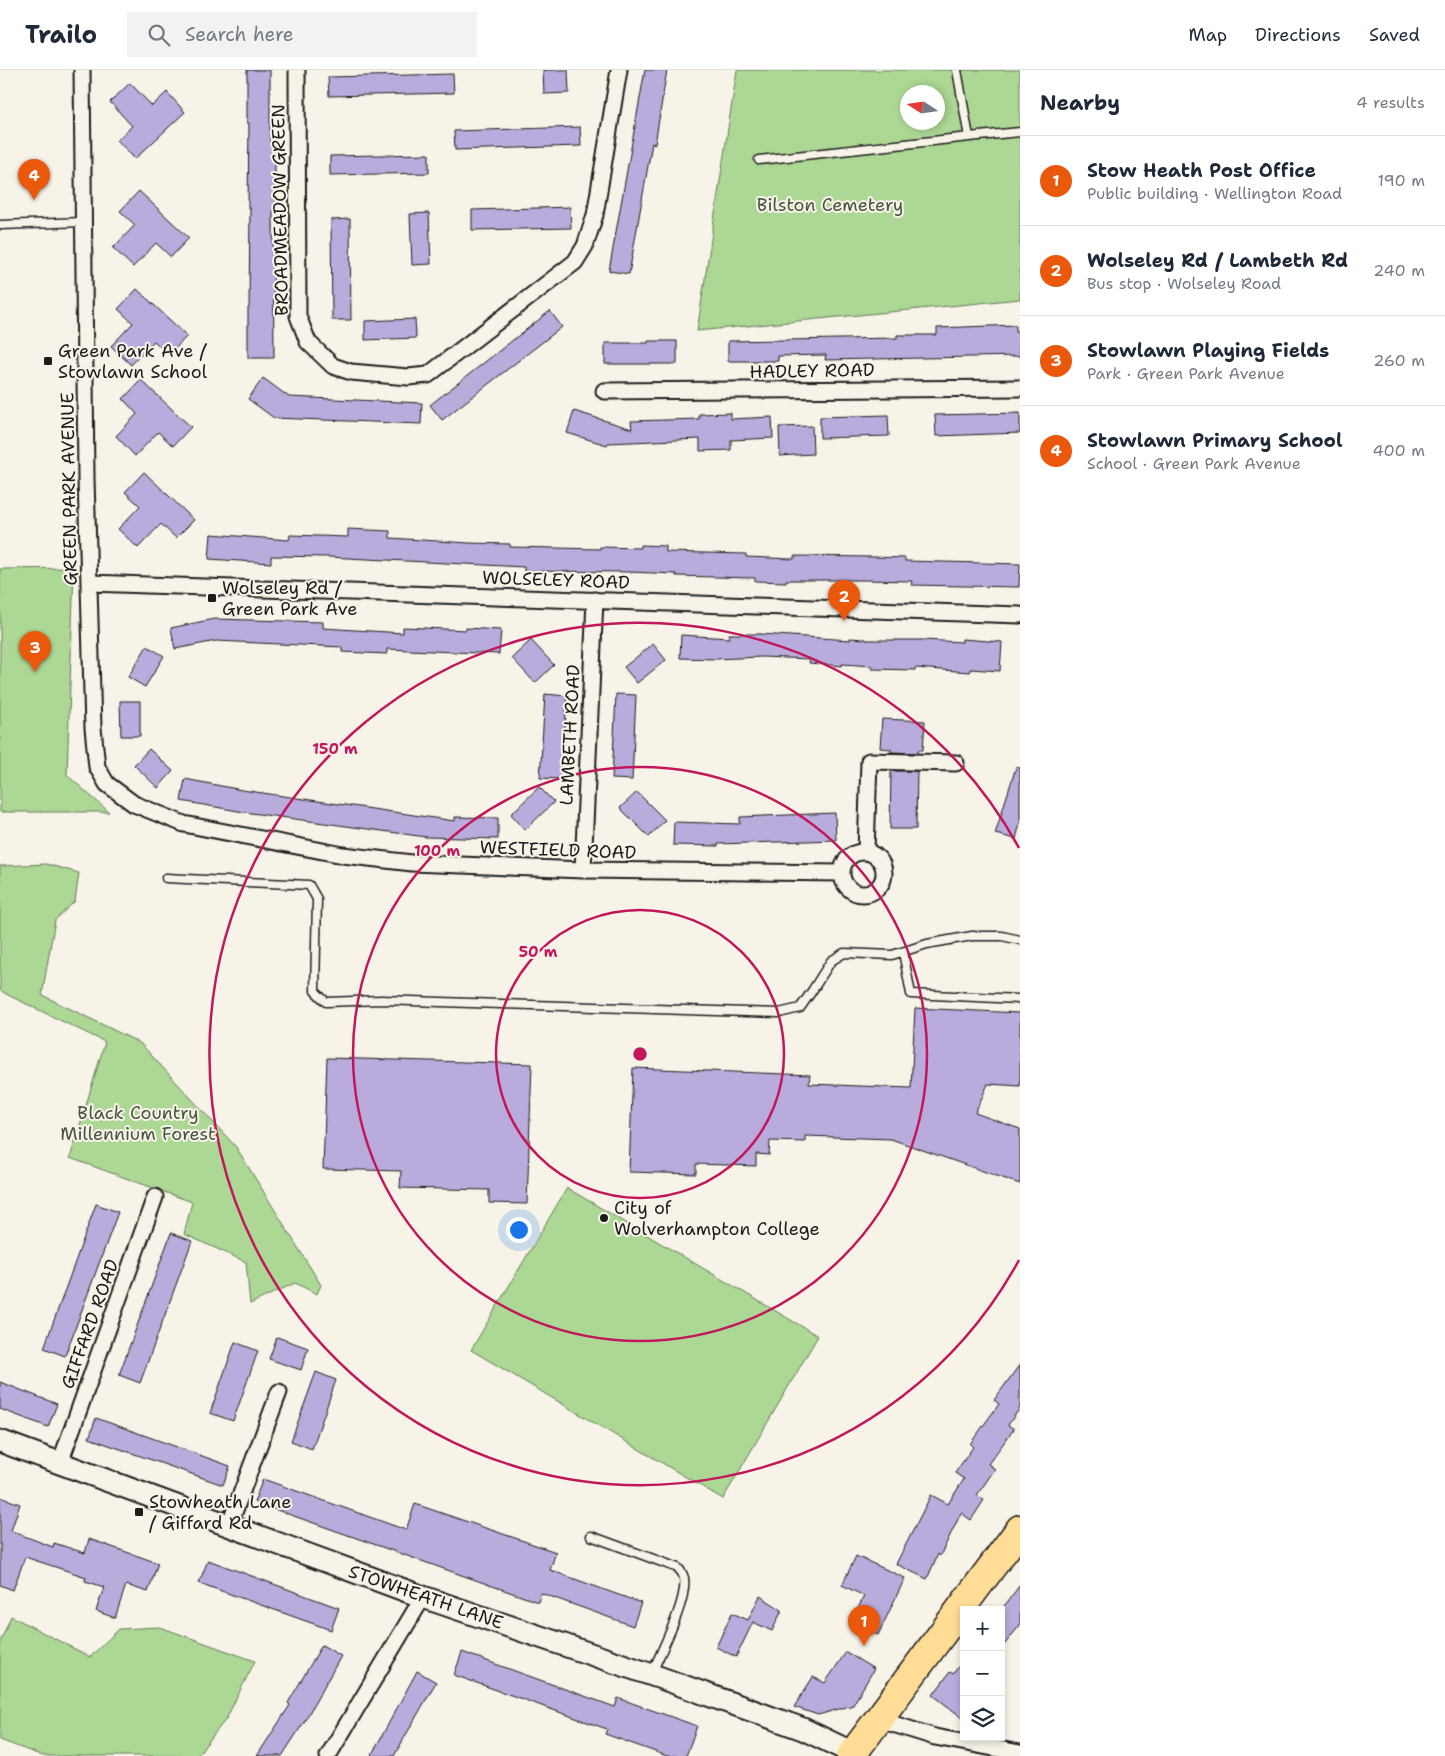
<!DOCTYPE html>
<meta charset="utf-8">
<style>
:root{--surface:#fff;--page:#f2f2f3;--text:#1f2937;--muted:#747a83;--line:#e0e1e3;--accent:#ea580c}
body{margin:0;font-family:"Shantell Sans",sans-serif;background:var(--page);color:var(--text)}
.controls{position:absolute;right:15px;bottom:15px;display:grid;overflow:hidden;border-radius:0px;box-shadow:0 2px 8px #0003}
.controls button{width:45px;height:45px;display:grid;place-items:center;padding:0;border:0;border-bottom:1px solid var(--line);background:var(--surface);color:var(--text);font:25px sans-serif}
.compass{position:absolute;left:900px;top:15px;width:45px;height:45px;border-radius:50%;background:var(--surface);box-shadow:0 2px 8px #0003;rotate:282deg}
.you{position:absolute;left:518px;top:1159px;width:18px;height:18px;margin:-12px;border:4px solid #fff;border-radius:50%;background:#1a73e8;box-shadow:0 0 0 8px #1a73e833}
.badge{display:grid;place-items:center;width:32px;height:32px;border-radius:50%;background:var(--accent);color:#fff;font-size:16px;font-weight:700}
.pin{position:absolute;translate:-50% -41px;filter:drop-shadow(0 1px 2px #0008)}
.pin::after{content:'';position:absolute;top:26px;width:18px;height:15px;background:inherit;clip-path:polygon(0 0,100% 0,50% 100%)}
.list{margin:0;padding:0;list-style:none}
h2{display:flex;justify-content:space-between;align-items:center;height:65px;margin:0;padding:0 20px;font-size:21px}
h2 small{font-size:16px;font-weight:400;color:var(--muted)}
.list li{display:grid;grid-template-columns:32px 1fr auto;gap:15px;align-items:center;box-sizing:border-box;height:90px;padding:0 20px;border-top:1px solid var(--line)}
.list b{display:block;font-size:19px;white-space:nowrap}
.list p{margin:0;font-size:16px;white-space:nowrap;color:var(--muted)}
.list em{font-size:16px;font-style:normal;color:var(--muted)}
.icon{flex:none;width:28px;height:28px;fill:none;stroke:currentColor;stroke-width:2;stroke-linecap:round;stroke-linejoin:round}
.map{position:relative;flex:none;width:1020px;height:1686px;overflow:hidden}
header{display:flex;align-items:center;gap:30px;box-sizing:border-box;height:70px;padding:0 25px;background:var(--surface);border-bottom:1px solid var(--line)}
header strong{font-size:24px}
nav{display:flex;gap:28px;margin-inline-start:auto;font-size:18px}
.search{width:350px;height:45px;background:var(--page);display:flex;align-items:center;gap:12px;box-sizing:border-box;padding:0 18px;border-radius:0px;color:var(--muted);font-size:19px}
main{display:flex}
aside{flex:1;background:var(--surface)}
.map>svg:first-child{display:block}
.green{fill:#acd794;stroke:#647a58;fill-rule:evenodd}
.building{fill:#b9abdc;stroke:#1c1c1c}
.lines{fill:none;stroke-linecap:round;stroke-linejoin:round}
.lane-casing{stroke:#1c1c1c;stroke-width:11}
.street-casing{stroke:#1c1c1c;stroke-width:19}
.secondary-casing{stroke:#1c1c1c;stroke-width:25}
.highway-casing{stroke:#1c1c1c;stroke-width:31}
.lane{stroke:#f7f3e8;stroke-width:8}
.street{stroke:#f7f3e8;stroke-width:15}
.secondary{stroke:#f7f3e8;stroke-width:21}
.highway{stroke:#ffdd96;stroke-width:28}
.ring{fill:none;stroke:#c2185b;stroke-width:2.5}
.poi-dot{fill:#1c1c1c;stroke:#f7f3e8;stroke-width:2}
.labels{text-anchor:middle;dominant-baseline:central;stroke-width:4;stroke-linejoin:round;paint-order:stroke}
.park-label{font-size:18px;fill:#475440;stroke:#f7f3e8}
.street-label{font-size:18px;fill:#1c1c1c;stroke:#f7f3e8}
.poi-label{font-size:18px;fill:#1c1c1c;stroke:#f7f3e8;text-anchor:start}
.centre{fill:#c2185b;stroke:#f7f3e8;stroke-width:2.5}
.ring-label{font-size:15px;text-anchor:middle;font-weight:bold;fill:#c2185b;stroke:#f7f3e8;stroke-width:4;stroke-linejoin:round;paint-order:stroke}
</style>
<header>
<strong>Trailo</strong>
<div class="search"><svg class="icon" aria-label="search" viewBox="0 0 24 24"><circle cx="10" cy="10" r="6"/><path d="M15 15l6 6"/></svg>Search here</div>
<nav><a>Map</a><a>Directions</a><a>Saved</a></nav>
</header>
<main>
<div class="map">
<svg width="1020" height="1686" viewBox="0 0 1020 1686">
<rect width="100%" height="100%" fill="#f7f3e8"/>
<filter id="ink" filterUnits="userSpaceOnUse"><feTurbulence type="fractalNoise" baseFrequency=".02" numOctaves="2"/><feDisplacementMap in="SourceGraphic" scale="10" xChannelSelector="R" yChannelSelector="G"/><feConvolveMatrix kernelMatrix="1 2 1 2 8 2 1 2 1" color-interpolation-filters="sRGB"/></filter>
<g filter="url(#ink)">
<path class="green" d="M 737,0 L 1020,0 L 1020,229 L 697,261 ZM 908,22 L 938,22 L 938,52 L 908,52 Z
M 74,498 L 67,705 L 109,742 L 0,742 L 0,499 Z
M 46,794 L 79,803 L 75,831 L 55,850 L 42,925 L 140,973 L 236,1077 L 321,1215 L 317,1224 L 295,1213 L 250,1234 L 246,1192 L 184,1164 L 192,1132 L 70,1088 L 105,972 L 8,925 L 0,920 L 0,796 Z
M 567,1118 L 818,1266 L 723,1429 L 471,1280 Z
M 11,1546 L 90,1587 L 119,1559 L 160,1557 L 255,1591 L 226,1649 L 197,1686 L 43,1686 L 0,1670 L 0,1572 Z"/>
<path class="building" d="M 247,0 L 270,0 L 270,73 L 275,73 L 275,119 L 276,119 L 276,138 L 273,138 L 274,288 L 248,288 L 248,238 L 249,238 L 250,138 L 248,138 L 249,53 L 247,53 Z
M 543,0 L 568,0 L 569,23 L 544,24 Z
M 645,0 L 667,0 L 655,74 L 652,73 L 629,204 L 609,201 Z
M 453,4 L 454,23 L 329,26 L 328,7 Z
M 130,13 L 152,36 L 167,22 L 185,42 L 135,89 L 117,70 L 132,56 L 110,32 Z
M 580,57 L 581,76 L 455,80 L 454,61 Z
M 429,84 L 429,103 L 330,105 L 330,86 Z
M 139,121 L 189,168 L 171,187 L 156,173 L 133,197 L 113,178 L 135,155 L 120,141 Z
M 570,137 L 571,158 L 472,160 L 472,140 Z
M 429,143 L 431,194 L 412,195 L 410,144 Z
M 350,149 L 351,250 L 332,250 L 331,150 Z
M 137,219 L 187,266 L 169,285 L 154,271 L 131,295 L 111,276 L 133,253 L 118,239 Z
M 550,241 L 562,257 L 442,350 L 430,335 Z
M 415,249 L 416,268 L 365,270 L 365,251 Z
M 1016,255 L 1016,262 L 1020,262 L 1020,286 L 825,290 L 826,285 L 778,286 L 778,291 L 728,291 L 728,271 L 897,268 L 897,265 L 937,265 L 937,258 Z
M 648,271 L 677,271 L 677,294 L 605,294 L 605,273 L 648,273 Z
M 263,308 L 289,327 L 422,333 L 421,354 L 274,348 L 248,329 Z
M 141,310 L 191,357 L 173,376 L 158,362 L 135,386 L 116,366 L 137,344 L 123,329 Z
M 574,341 L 632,359 L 631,351 L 699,349 L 699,344 L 731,343 L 731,349 L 772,347 L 773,368 L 731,370 L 731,380 L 700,381 L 700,369 L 608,373 L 607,375 L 567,363 Z
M 1020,343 L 1020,363 L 936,366 L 935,345 Z
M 888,345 L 889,366 L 820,368 L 820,347 Z
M 812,356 L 813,384 L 780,386 L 779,357 Z
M 144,402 L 194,450 L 176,468 L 161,454 L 138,478 L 118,459 L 140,436 L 125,422 Z
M 348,459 L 390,461 L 390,468 L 469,473 L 510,474 L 510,477 L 600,479 L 600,477 L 640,478 L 640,475 L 666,476 L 666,482 L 746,484 L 746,487 L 794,489 L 794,486 L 874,487 L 905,488 L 905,491 L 1020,494 L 1019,517 L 911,515 L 912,511 L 865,510 L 786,510 L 786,512 L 755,511 L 755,508 L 676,506 L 676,504 L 630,502 L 524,501 L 524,497 L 328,487 L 271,486 L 271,493 L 209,489 L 211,464 L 289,470 L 290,465 L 348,467 Z
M 214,549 L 323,552 L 323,558 L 403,563 L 403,557 L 466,560 L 466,558 L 501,560 L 499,584 L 387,579 L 387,584 L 342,582 L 342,577 L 216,571 L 175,579 L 171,558 Z
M 729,564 L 761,564 L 850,570 L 850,568 L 866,569 L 866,570 L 923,570 L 962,572 L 962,569 L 1002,572 L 1000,601 L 970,599 L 970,602 L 915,598 L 915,600 L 872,599 L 872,596 L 842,594 L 842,596 L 809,593 L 810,589 L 762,587 L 715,589 L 680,588 L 681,565 L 729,568 Z
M 531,570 L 554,595 L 535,613 L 512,588 Z
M 653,574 L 666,590 L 637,613 L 624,597 Z
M 147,576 L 164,586 L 145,617 L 128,607 Z
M 545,624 L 567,626 L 562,709 L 540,708 Z
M 616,624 L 636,625 L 632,710 L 612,709 Z
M 120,631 L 140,631 L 140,666 L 121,666 Z
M 882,649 L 925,651 L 923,680 L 918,680 L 918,683 L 891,682 L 891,679 L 880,678 Z
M 149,679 L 173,701 L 158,718 L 134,695 Z
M 1016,697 L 1020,698 L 1020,753 L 1016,769 L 995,764 Z
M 891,701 L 917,701 L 916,759 L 890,759 Z
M 185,709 L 242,720 L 455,751 L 455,747 L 498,748 L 498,769 L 426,767 L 244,742 L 181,731 Z
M 539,717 L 554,732 L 525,760 L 511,744 Z
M 637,722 L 665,750 L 649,767 L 620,738 Z
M 835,743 L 836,770 L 718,774 L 718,776 L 673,775 L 674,752 L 740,754 L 740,747 Z
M 915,938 L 1020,943 L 1020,1016 L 988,1014 L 975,1043 L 1020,1059 L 1020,1114 L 891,1069 L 805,1066 L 805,1072 L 770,1071 L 769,1085 L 756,1084 L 756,1096 L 696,1094 L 696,1104 L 629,1102 L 633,998 L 810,1005 L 809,1014 L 911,1018 Z
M 327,988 L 532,994 L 527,1134 L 489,1133 L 489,1120 L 400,1118 L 401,1101 L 323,1099 Z
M 96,1134 L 118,1142 L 65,1286 L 44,1278 Z
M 171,1163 L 192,1171 L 140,1313 L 119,1305 Z
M 277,1267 L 308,1278 L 301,1300 L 269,1289 Z
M 235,1272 L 258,1281 L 233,1351 L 210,1343 Z
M 1020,1294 L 1020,1338 L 1008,1355 L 1014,1359 L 988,1394 L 995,1399 L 977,1425 L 984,1430 L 971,1450 L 961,1443 L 940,1486 L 938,1484 L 927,1509 L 896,1494 L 931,1425 L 948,1434 L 964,1409 L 955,1403 L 973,1377 L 970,1374 L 999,1334 L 994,1330 Z
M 316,1302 L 336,1310 L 312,1379 L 291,1371 Z
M 0,1312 L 57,1334 L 48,1357 L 0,1339 Z
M 96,1348 L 230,1396 L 223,1415 L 89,1368 Z
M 263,1409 L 406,1460 L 415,1434 L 556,1482 L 550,1500 L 641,1533 L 633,1556 L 541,1523 L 538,1532 L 254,1432 Z
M 0,1427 L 20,1434 L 11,1461 L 53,1477 L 54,1473 L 85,1483 L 89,1469 L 158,1493 L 148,1522 L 126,1515 L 115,1548 L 96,1541 L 104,1517 L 85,1511 L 86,1507 L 25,1487 L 13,1520 L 0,1515 Z
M 856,1486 L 905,1508 L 878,1565 L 851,1553 L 864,1526 L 842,1515 Z
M 208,1490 L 339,1538 L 331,1560 L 199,1513 Z
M 1020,1515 L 1020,1555 L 1001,1579 L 1001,1540 Z
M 760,1526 L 782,1540 L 772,1561 L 753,1552 L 736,1587 L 716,1577 L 732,1543 L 748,1550 Z
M 322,1575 L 341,1586 L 304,1652 L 282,1686 L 257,1686 L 290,1635 L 288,1633 Z
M 462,1582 L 615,1637 L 618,1628 L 697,1656 L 686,1686 L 667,1686 L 605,1664 L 607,1659 L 454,1605 Z
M 846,1582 L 874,1599 L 853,1635 L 818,1645 L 794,1637 L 813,1607 L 825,1613 Z
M 964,1589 L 964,1649 L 933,1625 L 950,1602 L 953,1604 Z
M 417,1601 L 436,1612 L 394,1686 L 371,1686 Z"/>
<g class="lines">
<g class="lane-casing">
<path id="lane" d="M 957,0 L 969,67 L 1020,62
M 759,90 L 969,67
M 0,155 L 84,152
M 166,808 L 309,815 L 317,829 L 315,921 L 326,932 L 381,930 L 779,943 L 800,938 L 812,921 L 831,891 L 844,883 L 892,885 L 927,874 L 972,866 L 1002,866 L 1020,870
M 903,882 L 911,924 L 1019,929
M 591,1466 L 678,1498 C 681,1501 683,1504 684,1508 C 688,1530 661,1581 652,1603"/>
</g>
<g class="street-casing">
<path id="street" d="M 82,0 L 86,408 L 93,658 L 97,697 L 107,714 L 134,734 L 184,754 L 343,785 L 412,793 L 583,800 L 842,803
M 297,0 L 298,246 L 308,272 L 333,296 L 351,302 L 408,307 L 428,305 L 575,192 L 585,176 L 595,145 L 619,0
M 604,321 L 1020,318
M 90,513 L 1020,545
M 866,782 L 869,691 L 956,693
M842 803a21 21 0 1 1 42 0a21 21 0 1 1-42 0Z
M 583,800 L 595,530
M 60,1393 L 155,1127
M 229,1456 L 279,1322
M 877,1649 L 935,1667 L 1020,1683
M 328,1686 L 423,1527"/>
</g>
<g class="secondary-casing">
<path id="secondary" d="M 0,1371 L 423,1527 L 661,1608 L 803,1659 L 853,1683"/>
</g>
<g class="highway-casing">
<path id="highway" d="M 851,1686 L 1020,1459"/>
</g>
<use href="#lane" class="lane"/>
<use href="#street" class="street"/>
<use href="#secondary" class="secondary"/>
<use href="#highway" class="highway"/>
</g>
</g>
<g class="ring">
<circle cx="640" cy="984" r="144"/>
<circle cx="640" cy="984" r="287"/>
<path d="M1019 1190A431 431 0 1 1 1019 778"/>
</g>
<g class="poi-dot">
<rect x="43" y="286" width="10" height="10" rx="2.5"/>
<rect x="207" y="523" width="10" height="10" rx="2.5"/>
<circle cx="604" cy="1148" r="5"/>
<rect x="134" y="1437" width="10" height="10" rx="2.5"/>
</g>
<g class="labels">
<g class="park-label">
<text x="830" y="135">Bilston Cemetery</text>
<text x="138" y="1043">Black Country<tspan x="138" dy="21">Millennium Forest</tspan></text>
</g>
<g class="street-label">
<text transform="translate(280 140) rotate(-91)">BROADMEADOW GREEN</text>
<text transform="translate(812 301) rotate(-1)">HADLEY ROAD</text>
<text transform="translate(69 419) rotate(-91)">GREEN PARK AVENUE</text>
<text transform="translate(556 510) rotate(2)">WOLSELEY ROAD</text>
<text transform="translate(570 665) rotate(-87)">LAMBETH ROAD</text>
<text transform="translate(558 780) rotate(2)">WESTFIELD ROAD</text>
<text transform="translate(90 1254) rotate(-70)">GIFFARD ROAD</text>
<text transform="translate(426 1527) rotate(19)">STOWHEATH LANE</text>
</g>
<g class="poi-label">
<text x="58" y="281">Green Park Ave /<tspan x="58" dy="21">Stowlawn School</tspan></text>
<text x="222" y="518">Wolseley Rd /<tspan x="222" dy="21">Green Park Ave</tspan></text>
<text x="614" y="1138">City of<tspan x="614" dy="21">Wolverhampton College</tspan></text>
<text x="149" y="1432">Stowheath Lane<tspan x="149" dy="21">/ Giffard Rd</tspan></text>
</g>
</g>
<circle cx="640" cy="984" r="8" class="centre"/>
<g class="ring-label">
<text x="335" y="684">150 m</text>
<text x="437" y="786">100 m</text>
<text x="538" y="887">50 m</text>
</g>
</svg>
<div class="controls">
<button>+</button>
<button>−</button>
<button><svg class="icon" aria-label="layers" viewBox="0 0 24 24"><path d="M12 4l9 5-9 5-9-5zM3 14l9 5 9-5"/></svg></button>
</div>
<svg class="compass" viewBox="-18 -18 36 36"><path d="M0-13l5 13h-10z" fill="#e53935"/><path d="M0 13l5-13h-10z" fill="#747a83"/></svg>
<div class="you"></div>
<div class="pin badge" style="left:864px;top:1576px">1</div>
<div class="pin badge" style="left:844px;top:551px">2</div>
<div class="pin badge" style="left:35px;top:602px">3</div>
<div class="pin badge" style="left:34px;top:130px">4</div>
</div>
<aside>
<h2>Nearby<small>4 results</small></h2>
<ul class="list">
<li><span class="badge">1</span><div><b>Stow Heath Post Office</b><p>Public building · Wellington Road</p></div><em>190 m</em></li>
<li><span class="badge">2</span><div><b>Wolseley Rd / Lambeth Rd</b><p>Bus stop · Wolseley Road</p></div><em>240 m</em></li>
<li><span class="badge">3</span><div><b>Stowlawn Playing Fields</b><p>Park · Green Park Avenue</p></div><em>260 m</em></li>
<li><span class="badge">4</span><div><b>Stowlawn Primary School</b><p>School · Green Park Avenue</p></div><em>400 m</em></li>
</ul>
</aside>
</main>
